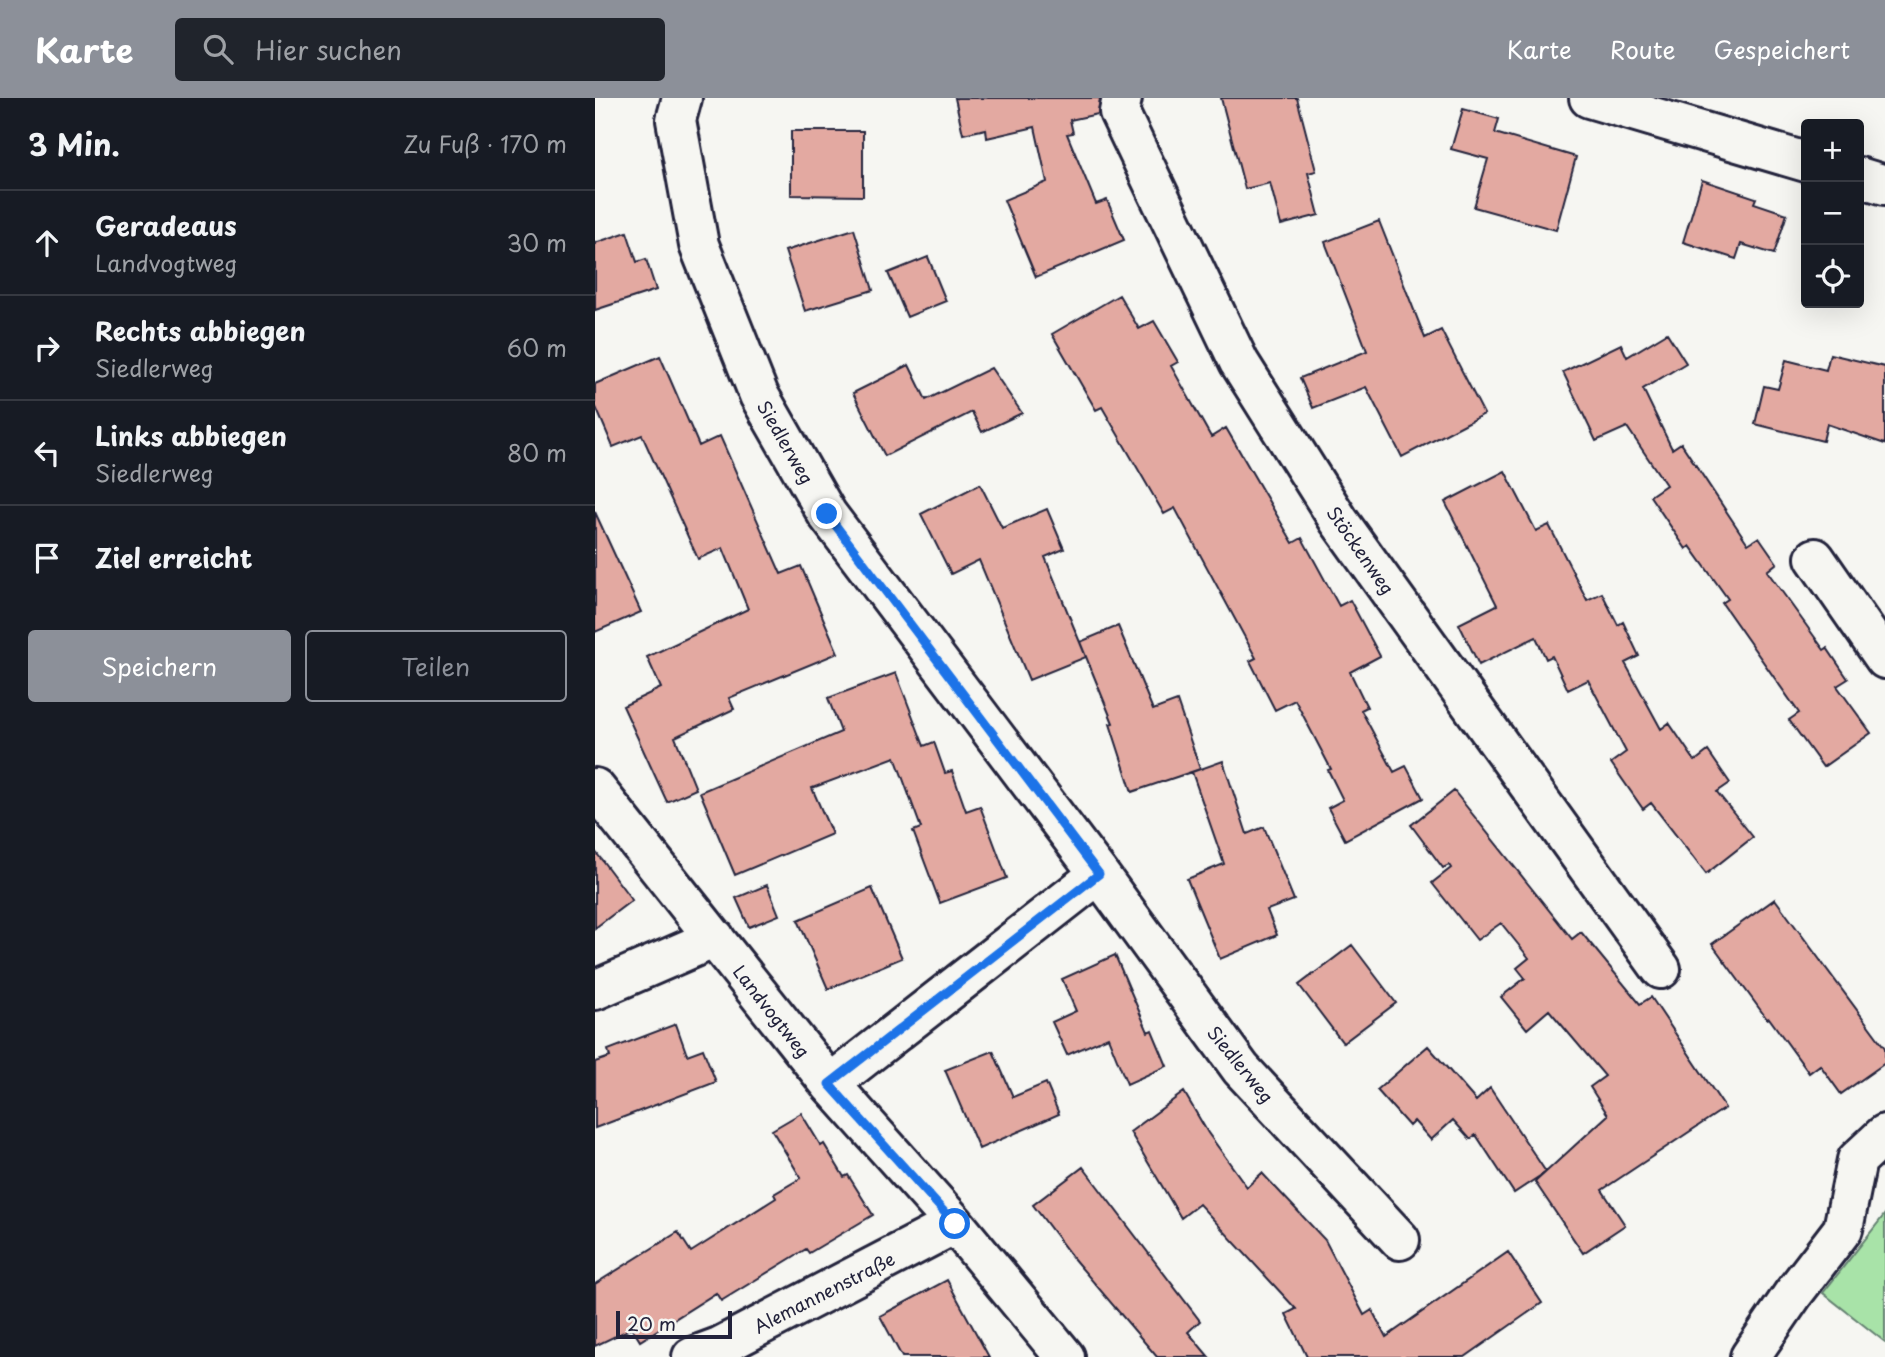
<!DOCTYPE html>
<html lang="de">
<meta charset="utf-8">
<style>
:root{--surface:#171b24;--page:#20242c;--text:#f1f3f6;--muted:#9ea1a6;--line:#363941;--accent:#8c9099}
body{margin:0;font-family:"Playpen Sans",sans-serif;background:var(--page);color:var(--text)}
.controls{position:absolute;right:21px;top:21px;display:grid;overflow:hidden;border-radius:7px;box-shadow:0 7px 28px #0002}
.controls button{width:63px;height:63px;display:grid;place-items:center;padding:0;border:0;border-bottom:2px solid var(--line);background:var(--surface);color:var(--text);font:35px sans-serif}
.scale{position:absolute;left:21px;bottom:18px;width:116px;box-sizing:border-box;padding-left:7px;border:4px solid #22223b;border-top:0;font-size:19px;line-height:24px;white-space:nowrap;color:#22223b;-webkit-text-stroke:5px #f6f6f2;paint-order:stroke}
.stop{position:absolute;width:21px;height:21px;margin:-16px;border:5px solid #1a73e8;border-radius:50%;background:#fff}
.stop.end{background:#1a73e8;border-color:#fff;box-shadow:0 2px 7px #0008}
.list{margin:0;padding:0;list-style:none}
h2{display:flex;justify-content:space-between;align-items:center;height:91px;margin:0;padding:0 28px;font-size:30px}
h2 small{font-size:23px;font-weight:400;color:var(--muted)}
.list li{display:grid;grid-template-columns:46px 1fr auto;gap:21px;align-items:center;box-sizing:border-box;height:105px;padding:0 28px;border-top:2px solid var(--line)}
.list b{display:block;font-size:26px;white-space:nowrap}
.list p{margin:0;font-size:23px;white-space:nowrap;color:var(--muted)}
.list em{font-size:23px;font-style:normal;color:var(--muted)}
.actions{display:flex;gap:14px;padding:21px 28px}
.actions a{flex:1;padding:16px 0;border:2px solid var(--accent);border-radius:7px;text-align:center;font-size:24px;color:var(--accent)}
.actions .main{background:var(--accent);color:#fff}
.icon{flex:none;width:38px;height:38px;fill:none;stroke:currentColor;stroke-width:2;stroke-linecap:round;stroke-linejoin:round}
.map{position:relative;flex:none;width:1290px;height:1259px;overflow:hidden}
header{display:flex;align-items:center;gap:42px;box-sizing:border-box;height:98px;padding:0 35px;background:var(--accent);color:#fff}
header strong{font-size:33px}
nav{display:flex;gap:38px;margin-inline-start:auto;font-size:24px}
.search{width:490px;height:63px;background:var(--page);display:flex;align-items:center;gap:18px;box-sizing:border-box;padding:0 24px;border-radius:7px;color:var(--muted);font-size:26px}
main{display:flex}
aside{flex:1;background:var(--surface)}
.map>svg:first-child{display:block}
.green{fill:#a8e3a8;stroke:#658272;stroke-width:2}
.building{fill:#e3a9a1;stroke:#22223b;stroke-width:2}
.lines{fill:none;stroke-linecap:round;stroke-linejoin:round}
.street-casing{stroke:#22223b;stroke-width:44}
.street{stroke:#f6f6f2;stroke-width:38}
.route{stroke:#1a73e8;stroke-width:9}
.labels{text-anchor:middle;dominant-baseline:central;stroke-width:5;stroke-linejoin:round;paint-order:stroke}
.street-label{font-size:18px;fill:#22223b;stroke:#f6f6f2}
</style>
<header>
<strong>Karte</strong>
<div class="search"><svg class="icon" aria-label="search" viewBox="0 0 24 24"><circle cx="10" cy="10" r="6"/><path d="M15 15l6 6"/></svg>Hier suchen</div>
<nav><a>Karte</a><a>Route</a><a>Gespeichert</a></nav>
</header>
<main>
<aside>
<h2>3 Min.<small>Zu Fuß · 170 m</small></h2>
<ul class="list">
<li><svg class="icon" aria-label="ahead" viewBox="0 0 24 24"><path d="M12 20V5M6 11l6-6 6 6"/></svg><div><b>Geradeaus</b><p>Landvogtweg</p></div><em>30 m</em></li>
<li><svg class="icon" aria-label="right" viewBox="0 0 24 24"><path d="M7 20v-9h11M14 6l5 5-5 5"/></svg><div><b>Rechts abbiegen</b><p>Siedlerweg</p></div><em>60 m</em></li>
<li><svg class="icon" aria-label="left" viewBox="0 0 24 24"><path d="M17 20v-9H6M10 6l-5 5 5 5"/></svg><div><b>Links abbiegen</b><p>Siedlerweg</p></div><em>80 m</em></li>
<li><svg class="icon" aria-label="arrive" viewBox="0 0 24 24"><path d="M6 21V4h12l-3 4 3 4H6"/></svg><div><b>Ziel erreicht</b></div></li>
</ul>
<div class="actions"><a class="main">Speichern</a><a>Teilen</a></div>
</aside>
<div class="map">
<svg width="1290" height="1259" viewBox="0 0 1290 1259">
<rect width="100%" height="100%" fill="#f6f6f2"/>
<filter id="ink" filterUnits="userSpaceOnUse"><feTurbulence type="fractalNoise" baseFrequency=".0143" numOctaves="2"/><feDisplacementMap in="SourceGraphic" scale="14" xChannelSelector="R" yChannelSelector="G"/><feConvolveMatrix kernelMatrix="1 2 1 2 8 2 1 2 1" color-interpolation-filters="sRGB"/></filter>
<g filter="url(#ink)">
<path class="green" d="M 1290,1116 L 1290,1244 L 1228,1195 Z"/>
<path class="building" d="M 360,0 L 505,0 L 503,16 L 475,22 L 478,35 L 472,36 L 501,106 L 512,102 L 529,142 L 441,179 L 409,102 L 452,84 L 440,29 L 392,40 L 391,31 L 368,36 Z
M 626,0 L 702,0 L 721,73 L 713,75 L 724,117 L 686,127 L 675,85 L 650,91 Z
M 868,11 L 904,21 L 900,35 L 981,59 L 961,132 L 879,109 L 893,61 L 856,51 Z
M 196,33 L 268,33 L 268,98 L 196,97 Z
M 1107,82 L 1161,100 L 1159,105 L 1192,116 L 1179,156 L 1146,146 L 1141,161 L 1088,144 Z
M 784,123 L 830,240 L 846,232 L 889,316 L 807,359 L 771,289 L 718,310 L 705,280 L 772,253 L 730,144 Z
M 259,131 L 278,192 L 210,213 L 190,153 Z
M 32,134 L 42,164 L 51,161 L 61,192 L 0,212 L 0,145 Z
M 333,159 L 351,203 L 312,219 L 293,175 Z
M 524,197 L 544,231 L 559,223 L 583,264 L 576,268 L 616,339 L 631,330 L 698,445 L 707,440 L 744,508 L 755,502 L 785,558 L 755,574 L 772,609 L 766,612 L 799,674 L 811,668 L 828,700 L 750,742 L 733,710 L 748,702 L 733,672 L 736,671 L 700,602 L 680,612 L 655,563 L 661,560 L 580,410 L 569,416 L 507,309 L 501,312 L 457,236 Z
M 1072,235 L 1091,265 L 1048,291 L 1077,351 L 1086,345 L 1153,446 L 1164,439 L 1182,465 L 1172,473 L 1229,552 L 1232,550 L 1253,581 L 1242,588 L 1276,635 L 1228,669 L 1194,622 L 1204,615 L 1127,505 L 1133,501 L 1095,448 L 1091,451 L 1055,398 L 1071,387 L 1032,329 L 1001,343 L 968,274 L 1026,246 L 1032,259 Z
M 1235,256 L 1290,269 L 1290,346 L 1232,326 L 1228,343 L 1160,326 L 1169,288 L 1183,291 L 1191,262 L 1231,272 Z
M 65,258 L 104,348 L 125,338 L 186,476 L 206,468 L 243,555 L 134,600 L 139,611 L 80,639 L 101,691 L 72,704 L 28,608 L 66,590 L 52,559 L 153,511 L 128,450 L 103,461 L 47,337 L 18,349 L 0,307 L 0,286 Z
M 314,267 L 331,302 L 396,270 L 427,315 L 387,334 L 377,314 L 290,358 L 258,295 Z
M 910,373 L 941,433 L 954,427 L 992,502 L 1007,495 L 1023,527 L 1028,524 L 1044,558 L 1030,565 L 1066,631 L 1074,625 L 1100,663 L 1113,653 L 1135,685 L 1122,694 L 1158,739 L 1111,776 L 1056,705 L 1048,711 L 1016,665 L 1031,654 L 993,582 L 973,592 L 957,558 L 951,561 L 941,539 L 884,567 L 864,526 L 902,507 L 850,404 Z
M 385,386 L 407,430 L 452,411 L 469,451 L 450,459 L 491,559 L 434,582 L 384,462 L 356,476 L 326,416 Z
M 0,414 L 46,514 L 0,534 Z
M 523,528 L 558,612 L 582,603 L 605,671 L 537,694 L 515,626 L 518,625 L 485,544 Z
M 301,575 L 329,648 L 339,644 L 350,675 L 357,673 L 371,713 L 385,708 L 412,780 L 345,805 L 318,733 L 326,730 L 300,659 L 217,690 L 237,736 L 140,777 L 105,694 L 246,634 L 233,600 Z
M 628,663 L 652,736 L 669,729 L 699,802 L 672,812 L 682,837 L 625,861 L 592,781 L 629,766 L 597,674 Z
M 859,693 L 977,841 L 986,834 L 1045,906 L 1056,899 L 1130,1010 L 1007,1092 L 1030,1127 L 988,1155 L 940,1084 L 951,1074 L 919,1095 L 881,1037 L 875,1041 L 858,1022 L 836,1042 L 819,1023 L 814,1028 L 782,992 L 833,948 L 881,1003 L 895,990 L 951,1074 L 1013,1017 L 995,989 L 1010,978 L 954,912 L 932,931 L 906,899 L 930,880 L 922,870 L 934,860 L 906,825 L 882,842 L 837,785 L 856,770 L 854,767 L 848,770 L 816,727 Z
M 0,753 L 37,802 L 0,830 Z
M 172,787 L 184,817 L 154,829 L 141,800 Z
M 277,790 L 307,860 L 233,891 L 203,822 Z
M 1180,801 L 1290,950 L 1290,965 L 1246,996 L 1225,967 L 1214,975 L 1174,920 L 1172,921 L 1117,846 Z
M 757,847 L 801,905 L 748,945 L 704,887 Z
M 520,857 L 553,934 L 557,932 L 572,968 L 532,986 L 513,939 L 472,957 L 457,924 L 481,913 L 467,881 Z
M 81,926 L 92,957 L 108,951 L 121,984 L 0,1030 L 0,964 L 15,959 L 13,952 Z
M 398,953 L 418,999 L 451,985 L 464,1016 L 384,1051 L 350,972 Z
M 589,994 L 613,1035 L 652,1089 L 667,1075 L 730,1142 L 769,1217 L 777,1212 L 791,1239 L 913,1154 L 947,1205 L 870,1259 L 712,1259 L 691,1216 L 701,1211 L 604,1106 L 586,1120 L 535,1034 Z
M 206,1015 L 226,1048 L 229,1046 L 249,1079 L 253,1077 L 278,1117 L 214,1155 L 211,1151 L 126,1203 L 121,1195 L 45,1243 L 37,1230 L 0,1248 L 0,1186 L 83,1134 L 96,1154 L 181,1100 L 179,1096 L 206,1080 L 177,1032 Z
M 488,1069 L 605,1223 L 593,1234 L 614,1259 L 562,1259 L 478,1160 L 438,1107 Z
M 352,1182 L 394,1259 L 307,1259 L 285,1218 Z"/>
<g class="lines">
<g class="street-casing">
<path id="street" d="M 87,0 L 81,22 L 104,147 L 164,297 L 232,416 L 504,776 L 646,971 L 805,1142
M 527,0 L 524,14 L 644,264 L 744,423 L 1066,871
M 994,0 L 1211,64
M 1264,79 L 1290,87
M 1220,460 L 1290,561
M 0,690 L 235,986 L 360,1126 L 470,1259
M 0,892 L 120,840
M 235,986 L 504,776
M 97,1259 L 124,1249 L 360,1126
M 1155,1259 L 1198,1196 L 1248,1131 L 1262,1062 L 1290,1036"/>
</g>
<use href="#street" class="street"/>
</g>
</g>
<g class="lines" filter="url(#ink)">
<path class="route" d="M 232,416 L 504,776 L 234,986 L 360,1126"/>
</g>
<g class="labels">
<g class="street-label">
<text transform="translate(191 344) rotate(60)">Siedlerweg</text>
<text transform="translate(766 452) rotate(55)">Stöckenweg</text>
<text transform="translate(177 913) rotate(52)">Landvogtweg</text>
<text transform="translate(646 966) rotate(51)">Siedlerweg</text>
<text transform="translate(229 1194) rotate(-27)">Alemannenstraße</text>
</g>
</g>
</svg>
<div class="controls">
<button>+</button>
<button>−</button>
<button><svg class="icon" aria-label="locate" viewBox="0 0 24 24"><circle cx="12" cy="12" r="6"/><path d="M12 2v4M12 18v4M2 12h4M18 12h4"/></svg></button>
</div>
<div class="scale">20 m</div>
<div class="stop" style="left:360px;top:1126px"></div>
<div class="stop end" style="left:232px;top:416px"></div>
</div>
</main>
